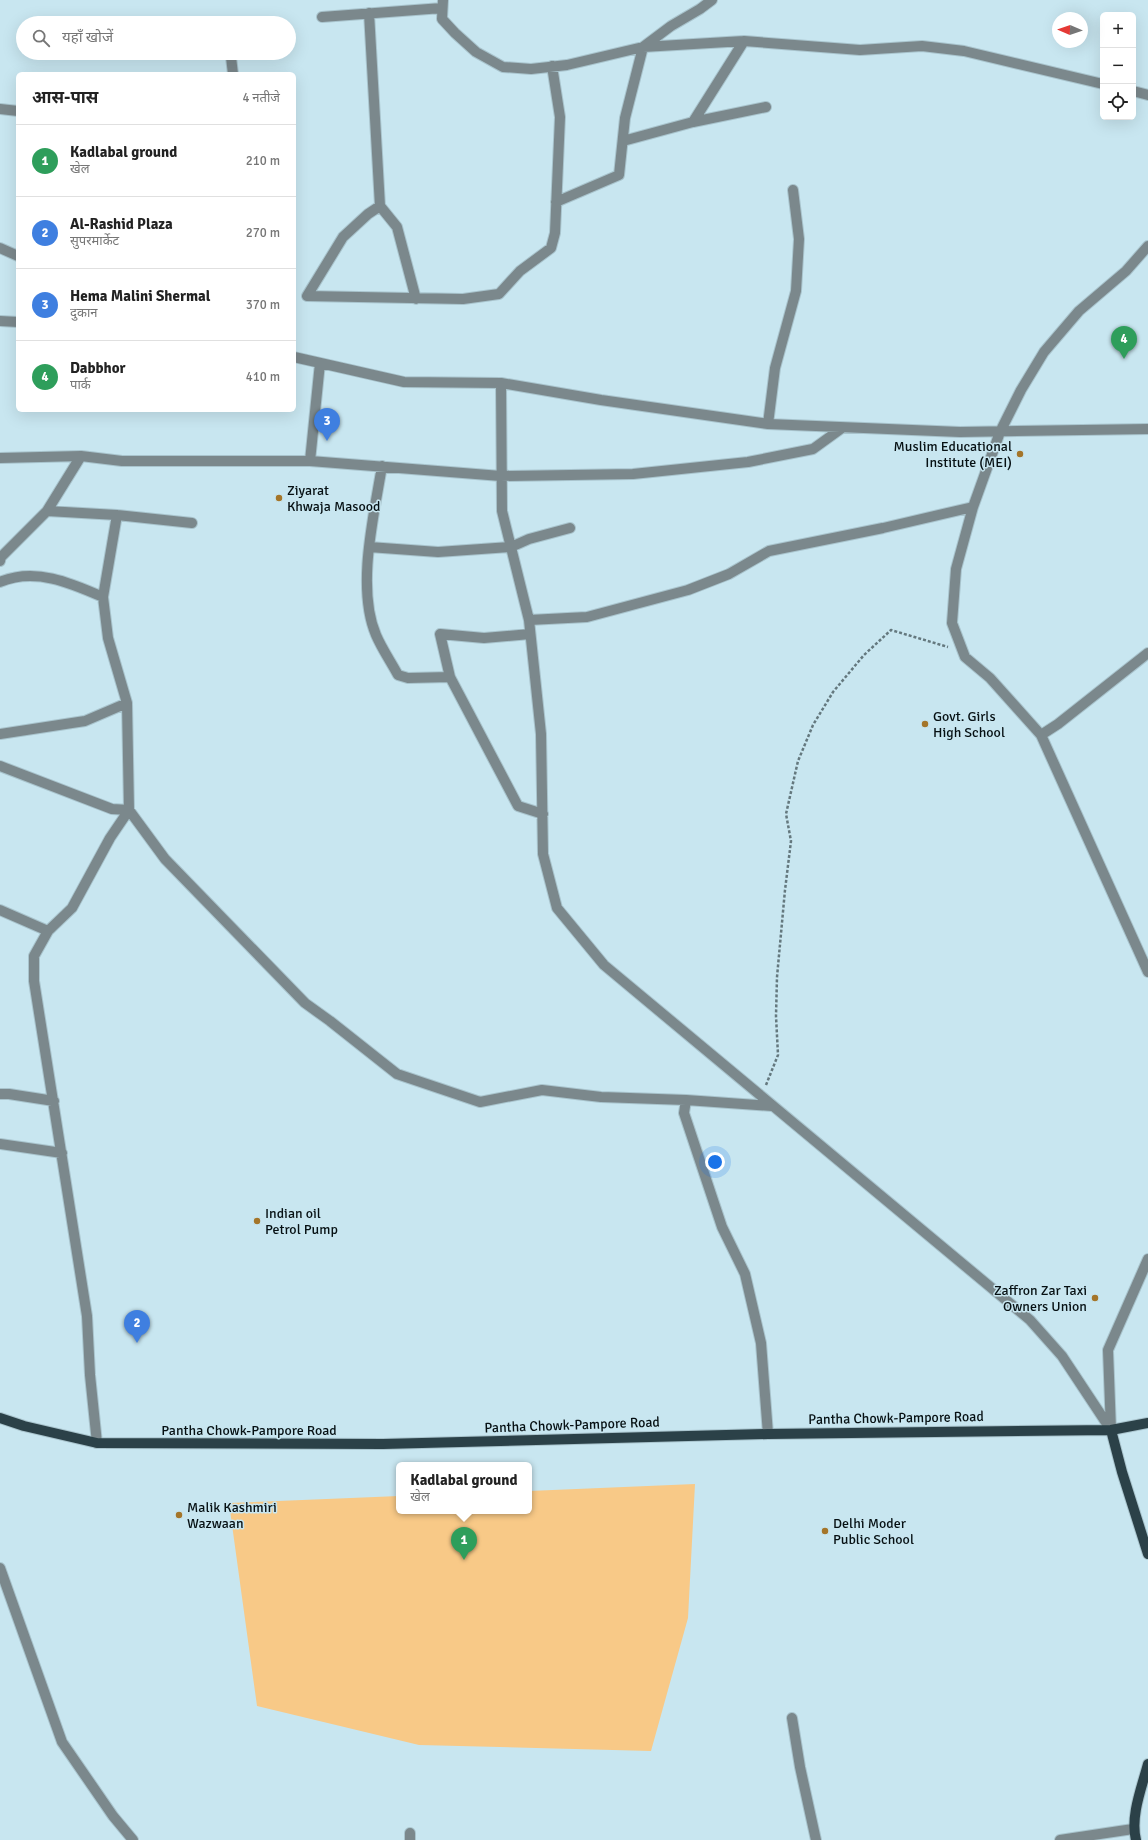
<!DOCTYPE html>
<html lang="hi">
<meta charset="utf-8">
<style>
:root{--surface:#fff;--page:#f6f6f6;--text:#222;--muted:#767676;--line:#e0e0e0;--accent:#111827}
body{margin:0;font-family:Signika,"Noto Sans Devanagari",sans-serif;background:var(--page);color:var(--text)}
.controls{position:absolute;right:12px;top:12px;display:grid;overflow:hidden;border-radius:6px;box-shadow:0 4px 16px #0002}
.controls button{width:36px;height:36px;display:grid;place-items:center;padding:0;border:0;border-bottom:1px solid var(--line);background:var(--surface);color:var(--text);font:20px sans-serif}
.compass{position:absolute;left:1052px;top:12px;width:36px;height:36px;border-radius:50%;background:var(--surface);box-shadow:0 4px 16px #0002;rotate:272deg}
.you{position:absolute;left:715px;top:1162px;width:14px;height:14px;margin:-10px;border:3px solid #fff;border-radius:50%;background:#1a73e8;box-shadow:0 0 0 6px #1a73e833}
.badge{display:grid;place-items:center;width:26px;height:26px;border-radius:50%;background:var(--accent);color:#fff;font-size:13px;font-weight:700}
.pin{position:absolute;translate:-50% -33px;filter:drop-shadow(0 1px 2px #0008)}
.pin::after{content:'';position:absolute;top:21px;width:14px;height:12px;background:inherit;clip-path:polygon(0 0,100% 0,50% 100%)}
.popup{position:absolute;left:396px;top:1462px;width:136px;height:52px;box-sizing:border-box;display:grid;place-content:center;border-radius:6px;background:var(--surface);filter:drop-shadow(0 1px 3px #0005);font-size:13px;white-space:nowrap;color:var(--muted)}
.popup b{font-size:15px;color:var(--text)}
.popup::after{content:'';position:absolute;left:50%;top:100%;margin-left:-8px;border:8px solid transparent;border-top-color:var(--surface)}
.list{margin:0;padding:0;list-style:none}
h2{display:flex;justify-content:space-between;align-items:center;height:52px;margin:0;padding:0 16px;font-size:17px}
h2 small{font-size:13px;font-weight:400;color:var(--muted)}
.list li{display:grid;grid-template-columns:26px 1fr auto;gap:12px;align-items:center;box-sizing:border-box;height:72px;padding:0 16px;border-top:1px solid var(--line)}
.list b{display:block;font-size:15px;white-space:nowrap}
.list p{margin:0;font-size:13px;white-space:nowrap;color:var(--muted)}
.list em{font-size:13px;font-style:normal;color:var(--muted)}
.icon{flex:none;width:22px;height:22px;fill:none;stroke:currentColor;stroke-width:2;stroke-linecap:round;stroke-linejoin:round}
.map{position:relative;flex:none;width:1148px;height:1840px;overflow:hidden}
.search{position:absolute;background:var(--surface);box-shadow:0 4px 16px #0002;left:16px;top:16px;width:280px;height:44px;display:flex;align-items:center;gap:10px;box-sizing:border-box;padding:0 14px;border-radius:22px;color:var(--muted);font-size:15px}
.panel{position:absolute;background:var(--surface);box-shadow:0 4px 16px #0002;left:16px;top:72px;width:280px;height:340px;border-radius:6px}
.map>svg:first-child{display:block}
.green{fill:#f8c987}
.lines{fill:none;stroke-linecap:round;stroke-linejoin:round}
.minor-casing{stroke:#a9c4cd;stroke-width:12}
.major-casing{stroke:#a9c4cd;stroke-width:12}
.path{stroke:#64787e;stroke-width:2.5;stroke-dasharray:3 2;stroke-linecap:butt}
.minor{stroke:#7b888c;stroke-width:10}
.major{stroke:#2b4148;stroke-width:10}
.poi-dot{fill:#a47529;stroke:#c8e6f0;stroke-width:1.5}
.labels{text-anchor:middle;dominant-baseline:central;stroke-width:3;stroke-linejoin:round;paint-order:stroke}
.poi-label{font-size:14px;fill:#061013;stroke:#c8e6f0;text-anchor:start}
.street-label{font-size:14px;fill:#061013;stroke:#c8e6f0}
</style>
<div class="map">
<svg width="1148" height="1840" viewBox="0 0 1148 1840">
<rect width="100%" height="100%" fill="#c8e6f0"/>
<path class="green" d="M 695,1484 L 688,1618 L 651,1751 L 419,1745 L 257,1706 L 229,1503 L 399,1496 L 399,1511 L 529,1511 L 529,1491 Z"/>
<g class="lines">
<g class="minor-casing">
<path id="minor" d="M 443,0 L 442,19 L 455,33 L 476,52 L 503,67 L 531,69 L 567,65 L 643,47 L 744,41 L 860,50 L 922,46 L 964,51 L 1103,84
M 369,13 L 380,206
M 322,17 L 442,8
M 231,57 L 233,74
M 1133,91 L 1148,95
M 0,109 L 18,111
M 693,122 L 744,41
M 623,141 L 693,122 L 766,107
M 556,202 L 619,175 L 625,118 L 643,47 L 671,26 L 700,9 L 712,0
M 1148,246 L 1126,271 L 1079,311 L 1044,352 L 1021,390 L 1000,432 L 973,507 L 956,569 L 952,623 L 965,657 L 990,678 L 1041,735 L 1148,972
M 0,248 L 18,256
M 416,299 L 397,227 L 380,206 L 368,214 L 343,237 L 307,296 L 463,299 L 499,294 L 520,271 L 551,248 L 555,233 L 560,117 L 552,66
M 0,321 L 18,322
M 294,357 L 404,382 L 501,383 L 601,400 L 768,424 L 960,432 L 1148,429
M 501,383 L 502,511 L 529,620 L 541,734 L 543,854 L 557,908 L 604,965 L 1030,1320 L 1062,1356 L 1111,1430
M 768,424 L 775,368 L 796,291 L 799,239 L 793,190
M 0,458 L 81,456 L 122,461 L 310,461 L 501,476 L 633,474 L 748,462 L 813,449 L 842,428
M 310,461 L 320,363
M 382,466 C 374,515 356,588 376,635 C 382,649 391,662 398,675 L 408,678 L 450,677
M 47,511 L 117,515 L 192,523
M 369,547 L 438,552 L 511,547 L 529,539 L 570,528
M 0,561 L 1,557 L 47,511 L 81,456
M 0,582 C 35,567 71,583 103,597 L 108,638 L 127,703 L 129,810 L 110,838 L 72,908 L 48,931 L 34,956 L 34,981 L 87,1316 L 90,1375 L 97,1443
M 103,597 L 117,515
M 529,620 L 587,617 L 688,590 L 729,574 L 769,551 L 883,528 L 973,507
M 530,634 L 484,638 L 440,634 L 450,677 L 518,806 L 543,814
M 0,734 L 85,721 L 127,703
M 1041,735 L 1058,724 L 1148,653
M 0,766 L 112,809 L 129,810 L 165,859 L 305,1003 L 330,1021 L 397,1074 L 480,1102 L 542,1090 L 601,1097 L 686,1100
M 0,910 L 48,931
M 0,1094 L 9,1094 L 54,1101
M 0,1144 L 62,1153
M 1111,1430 L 1108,1350 L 1148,1259
M 768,1434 L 761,1343 L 745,1274 L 722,1227 L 684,1113 L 686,1100 L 772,1106
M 0,1568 L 62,1742 L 113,1816 L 133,1840
M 792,1718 L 800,1767 L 816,1840
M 410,1833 L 410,1840
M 1060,1840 L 1133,1829"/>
</g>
<g class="major-casing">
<path id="major" d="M 0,1418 L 24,1426 L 97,1443 L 383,1444 L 768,1434 L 1111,1430 L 1148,1423
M 1111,1430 L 1122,1472 L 1148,1554
M 1136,1840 C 1130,1816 1142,1787 1148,1764"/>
</g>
<path class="path" d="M 766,1085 L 778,1055 L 776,1016 L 777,977 L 785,890 L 791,841 L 786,814 L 798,761 L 813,725 L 833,692 L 864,655 L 891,630 L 948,647"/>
<use href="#minor" class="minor"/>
<use href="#major" class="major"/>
</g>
<g class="poi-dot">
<circle cx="1020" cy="454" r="4"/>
<circle cx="279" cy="498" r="4"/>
<circle cx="925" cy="724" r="4"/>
<circle cx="257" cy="1221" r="4"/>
<circle cx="1095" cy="1298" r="4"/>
<circle cx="179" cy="1515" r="4"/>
<circle cx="825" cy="1531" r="4"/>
</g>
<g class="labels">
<g class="poi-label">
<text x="1012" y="446" text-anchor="end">Muslim Educational<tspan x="1012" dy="16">Institute (MEI)</tspan></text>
<text x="287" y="490">Ziyarat<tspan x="287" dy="16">Khwaja Masood</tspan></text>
<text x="933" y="716">Govt. Girls<tspan x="933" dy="16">High School</tspan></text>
<text x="265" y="1213">Indian oil<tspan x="265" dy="16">Petrol Pump</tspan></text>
<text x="1087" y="1290" text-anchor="end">Zaffron Zar Taxi<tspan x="1087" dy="16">Owners Union</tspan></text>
<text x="187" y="1507">Malik Kashmiri<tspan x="187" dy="16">Wazwaan</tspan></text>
<text x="833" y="1523">Delhi Moder<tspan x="833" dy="16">Public School</tspan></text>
</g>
<g class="street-label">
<text transform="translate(896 1418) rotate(-1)">Pantha Chowk-Pampore Road</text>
<text transform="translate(572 1425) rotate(-2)">Pantha Chowk-Pampore Road</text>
<text x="249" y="1430">Pantha Chowk-Pampore Road</text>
</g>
</g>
</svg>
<div class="controls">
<button>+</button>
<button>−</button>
<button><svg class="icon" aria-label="locate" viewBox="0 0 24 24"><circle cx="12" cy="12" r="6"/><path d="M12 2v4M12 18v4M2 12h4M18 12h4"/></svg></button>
</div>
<svg class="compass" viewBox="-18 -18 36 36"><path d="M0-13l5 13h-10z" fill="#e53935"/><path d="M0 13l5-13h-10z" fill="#767676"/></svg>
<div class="you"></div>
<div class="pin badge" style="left:464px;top:1560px;background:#2e9e5b">1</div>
<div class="popup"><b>Kadlabal ground</b>खेल</div>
<div class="pin badge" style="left:137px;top:1343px;background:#3f7fe0">2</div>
<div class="pin badge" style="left:327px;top:441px;background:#3f7fe0">3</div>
<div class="pin badge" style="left:1124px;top:359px;background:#2e9e5b">4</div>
<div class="search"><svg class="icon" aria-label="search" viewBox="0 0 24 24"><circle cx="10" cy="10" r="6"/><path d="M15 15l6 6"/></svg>यहाँ खोजें</div>
<section class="panel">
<h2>आस-पास<small>4 नतीजे</small></h2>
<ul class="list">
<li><span class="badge" style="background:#2e9e5b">1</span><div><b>Kadlabal ground</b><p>खेल</p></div><em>210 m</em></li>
<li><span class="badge" style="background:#3f7fe0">2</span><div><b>Al-Rashid Plaza</b><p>सुपरमार्केट</p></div><em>270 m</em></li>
<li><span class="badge" style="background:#3f7fe0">3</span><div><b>Hema Malini Shermal</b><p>दुकान</p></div><em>370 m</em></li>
<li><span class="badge" style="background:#2e9e5b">4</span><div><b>Dabbhor</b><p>पार्क</p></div><em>410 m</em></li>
</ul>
</section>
</div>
